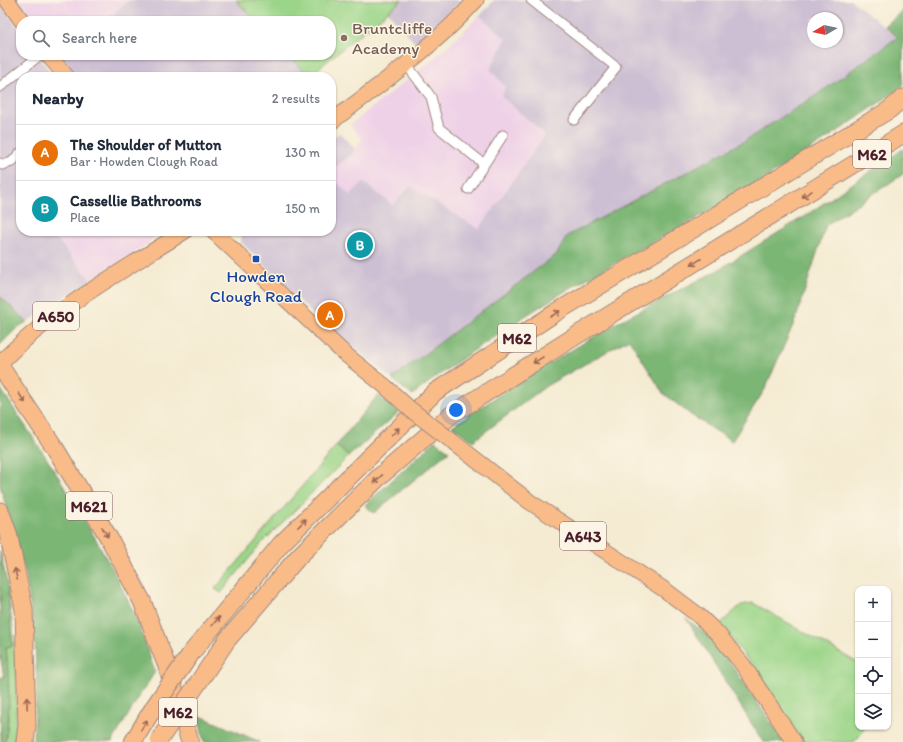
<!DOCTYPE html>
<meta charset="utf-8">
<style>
:root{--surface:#fff;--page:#f2f2f3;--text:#1f2937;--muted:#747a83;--line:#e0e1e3;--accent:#1f6fb2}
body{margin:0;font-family:Itim,sans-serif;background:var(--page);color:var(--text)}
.controls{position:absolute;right:12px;bottom:12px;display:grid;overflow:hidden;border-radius:8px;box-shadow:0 1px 3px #0004}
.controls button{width:36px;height:36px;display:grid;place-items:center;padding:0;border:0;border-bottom:1px solid var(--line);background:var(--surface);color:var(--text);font:20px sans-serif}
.compass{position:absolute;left:807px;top:12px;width:36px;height:36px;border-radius:50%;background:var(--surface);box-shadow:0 1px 3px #0004;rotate:261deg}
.you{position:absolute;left:456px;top:410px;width:14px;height:14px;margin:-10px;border:3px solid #fff;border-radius:50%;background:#1a73e8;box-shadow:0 0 0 6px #1a73e833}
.badge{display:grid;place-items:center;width:26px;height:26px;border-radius:50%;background:var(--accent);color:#fff;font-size:13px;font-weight:700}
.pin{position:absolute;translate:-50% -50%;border:2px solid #fff;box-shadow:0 1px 4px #0006}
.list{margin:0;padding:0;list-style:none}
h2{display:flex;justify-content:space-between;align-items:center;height:52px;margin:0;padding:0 16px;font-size:17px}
h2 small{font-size:13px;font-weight:400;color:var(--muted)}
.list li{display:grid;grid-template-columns:26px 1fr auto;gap:12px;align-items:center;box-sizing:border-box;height:56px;padding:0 16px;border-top:1px solid var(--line)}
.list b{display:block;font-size:15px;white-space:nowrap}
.list p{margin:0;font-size:13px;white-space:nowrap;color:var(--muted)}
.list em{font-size:13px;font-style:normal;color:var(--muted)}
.icon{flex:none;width:22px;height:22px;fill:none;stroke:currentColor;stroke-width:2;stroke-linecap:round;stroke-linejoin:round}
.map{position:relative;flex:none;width:903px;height:742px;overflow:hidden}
.search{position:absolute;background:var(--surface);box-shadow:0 1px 3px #0004;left:16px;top:16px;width:320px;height:44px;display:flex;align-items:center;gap:10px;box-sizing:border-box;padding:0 14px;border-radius:16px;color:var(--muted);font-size:15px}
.panel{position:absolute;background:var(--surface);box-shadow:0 1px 3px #0004;left:16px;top:72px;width:320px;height:164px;border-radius:16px}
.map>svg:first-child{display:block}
.built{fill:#eed0e7}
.industrial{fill:#ccbed3;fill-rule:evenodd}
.green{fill:#9bd589;stroke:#727a5a}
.forest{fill:#7cb675;stroke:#636a50}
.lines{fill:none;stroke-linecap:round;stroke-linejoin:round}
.minor-casing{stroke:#9f857e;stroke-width:11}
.primary-casing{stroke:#9f857e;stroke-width:17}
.motorway-casing{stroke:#9f857e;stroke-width:19}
.minor{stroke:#fff;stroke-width:9}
.primary{stroke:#f9bc89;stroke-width:15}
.motorway{stroke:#f9bc89;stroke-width:17}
.primary-bridge-casing{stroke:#9f857e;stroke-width:17;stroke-linecap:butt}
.motorway-bridge-casing{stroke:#9f857e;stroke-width:19;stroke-linecap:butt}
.primary-bridge{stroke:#f9bc89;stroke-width:15}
.motorway-bridge{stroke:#f9bc89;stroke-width:17}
.oneway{stroke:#965}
.education-dot{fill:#8d6e63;stroke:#fcf5e5;stroke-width:1.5}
.transit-dot{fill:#1a4fb4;stroke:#fcf5e5;stroke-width:1.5}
.labels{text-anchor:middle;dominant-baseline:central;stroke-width:3;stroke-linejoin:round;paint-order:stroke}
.shield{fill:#fcf5e5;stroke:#7f5f63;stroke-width:1}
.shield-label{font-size:16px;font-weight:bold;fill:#4a1f2b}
.education-label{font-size:17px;fill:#785e54;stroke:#fcf5e5;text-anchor:start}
.transit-label{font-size:17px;fill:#164399;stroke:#fcf5e5}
</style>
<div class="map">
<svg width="903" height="742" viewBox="0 0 903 742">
<rect width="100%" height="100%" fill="#fcf5e5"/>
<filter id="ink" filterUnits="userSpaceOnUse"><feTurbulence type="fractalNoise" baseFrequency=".025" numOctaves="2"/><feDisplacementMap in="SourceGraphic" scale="8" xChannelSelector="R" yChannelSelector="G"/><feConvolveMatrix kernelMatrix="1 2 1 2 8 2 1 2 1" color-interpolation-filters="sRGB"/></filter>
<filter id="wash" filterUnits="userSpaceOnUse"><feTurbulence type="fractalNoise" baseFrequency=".012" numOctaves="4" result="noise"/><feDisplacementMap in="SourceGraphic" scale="16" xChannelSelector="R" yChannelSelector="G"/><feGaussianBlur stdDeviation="0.9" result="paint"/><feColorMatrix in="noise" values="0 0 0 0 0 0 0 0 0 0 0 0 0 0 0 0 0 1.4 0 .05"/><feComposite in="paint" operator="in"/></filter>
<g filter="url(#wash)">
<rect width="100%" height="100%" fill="#f4ebd2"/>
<path class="built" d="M 19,0 L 130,0 L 104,21 L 34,21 Z
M 480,16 L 506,39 L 490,69 L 505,87 L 502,97 L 545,135 L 479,229 L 410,186 L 393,205 L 363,182 L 350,196 L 331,177 L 331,170 L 352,154 L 362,139 L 350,125 L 431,61 Z
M 50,231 L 158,231 L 152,240 L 147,244 L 91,280 Z"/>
<path class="industrial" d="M 130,0 L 236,0 L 256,21 L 104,21 Z
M 402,0 L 462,0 L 415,43 L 388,12 Z
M 494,0 L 851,0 L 898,37 L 821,92 L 743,142 L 567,236 L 557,254 L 392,379 L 316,317 L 241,242 L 242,231 L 331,231 L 331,177 L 350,195 L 363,182 L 393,205 L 410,186 L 479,229 L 545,135 L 502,97 L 505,87 L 490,69 L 506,39 L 480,16 ZM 813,18 L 837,18 L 837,42 L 813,42 Z
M 0,3 L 21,32 L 21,55 L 38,55 L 54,77 L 21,77 L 21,231 L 50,231 L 91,280 L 27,322 L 0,296 Z
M 63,55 L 289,55 L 305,71 L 297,77 L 77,77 L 61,57 Z
M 340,133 L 355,149 L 352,154 L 331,170 L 331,139 Z"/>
<path class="green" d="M 236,0 L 402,0 L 309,76 L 289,55 L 331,55 L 331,21 L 256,21 Z
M 336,446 L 349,456 L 260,545 L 221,593 L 215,589 Z
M 7,583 C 15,638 20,687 14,742 L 5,742 C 11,710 9,679 6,647 L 12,646 Z
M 753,603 L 858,663 L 858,727 L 865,727 L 861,734 L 854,742 L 803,742 L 745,656 L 720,624 L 741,605 Z"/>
<path class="forest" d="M 903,10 L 903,86 C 848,125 792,163 734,197 C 685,226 635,251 586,279 C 525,314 468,353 412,395 L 392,379 L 557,254 L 567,236 L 743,142 L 821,92 L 898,37 L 885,26 Z
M 903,149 L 903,174 L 826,225 L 796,318 L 765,389 L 732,441 L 691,415 L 663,393 L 629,339 L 546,386 L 473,441 L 452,426 L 535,372 L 620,321 L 718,270 L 805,216 Z
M 0,296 L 27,322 L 18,327 L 0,345 Z
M 0,388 C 47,458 95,530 131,607 C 141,628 147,650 155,672 L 140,695 L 112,742 L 33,742 L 37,688 L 35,641 L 26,575 L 0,485 Z
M 378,395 L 399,412 L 349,456 L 336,446 Z
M 435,441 L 449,451 L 374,513 L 365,505 Z
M 0,551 L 7,583 L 12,646 L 6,647 C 9,679 11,710 5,742 L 1,742 L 0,678 L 4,677 L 0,654 Z
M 686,618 L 716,642 L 784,742 L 763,742 Z
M 198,715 L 260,742 L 204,742 Z"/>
</g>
<g filter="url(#ink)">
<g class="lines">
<g class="minor-casing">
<path id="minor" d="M 531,0 L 616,67 L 574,120
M 407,65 L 431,97 L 439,128 L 484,164
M 0,87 L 40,55
M 0,163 L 2,165 L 12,162 L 20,153
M 468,189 L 503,135"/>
</g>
<g class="primary-casing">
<path id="primary" d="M 7,0 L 22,21
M 48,55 L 67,77
M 331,122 C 381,83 433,48 476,0
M 213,231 L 345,354 L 386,387
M 0,363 C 53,309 121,272 185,231
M 457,445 L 530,502 L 665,590 L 698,615 L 718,634 L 743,665 L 794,742"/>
</g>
<g class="motorway-casing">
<path id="motorway" d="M 0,366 L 55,448 L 109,538 L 142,601 L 168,669 L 190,742
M 0,511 L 8,533 L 24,609 L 27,725 L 25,742
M 192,652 L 281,544 L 435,392 L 555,313 L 889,110 L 903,98
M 198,683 L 227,640 L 299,556 L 378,478 L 451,415 L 574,337 L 903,134
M 133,742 L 154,707"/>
</g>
<use href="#minor" class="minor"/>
<use href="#primary" class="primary"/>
<use href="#motorway" class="motorway"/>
<g class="primary-bridge-casing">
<path id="primary-bridge" d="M 386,387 L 410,409 L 457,445"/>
</g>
<g class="motorway-bridge-casing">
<path id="motorway-bridge" d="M 154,707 L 192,652
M 159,740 L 198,683"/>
</g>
<use href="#primary-bridge" class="primary-bridge"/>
<use href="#motorway-bridge" class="motorway-bridge"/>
</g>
<defs><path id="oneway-shaft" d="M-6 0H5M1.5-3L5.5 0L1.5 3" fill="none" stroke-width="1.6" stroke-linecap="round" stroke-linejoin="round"/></defs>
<g class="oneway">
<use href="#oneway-shaft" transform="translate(807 194) rotate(148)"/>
<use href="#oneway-shaft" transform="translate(696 262) rotate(148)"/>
<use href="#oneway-shaft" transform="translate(555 314) rotate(-32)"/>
<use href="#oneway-shaft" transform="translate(538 360) rotate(148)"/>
<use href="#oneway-shaft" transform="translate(22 398) rotate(56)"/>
<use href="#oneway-shaft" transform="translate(395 432) rotate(-45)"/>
<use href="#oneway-shaft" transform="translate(378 479) rotate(137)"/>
<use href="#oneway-shaft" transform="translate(302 523) rotate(-45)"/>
<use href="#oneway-shaft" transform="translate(105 532) rotate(59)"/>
<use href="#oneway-shaft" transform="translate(16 574) rotate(-102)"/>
<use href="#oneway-shaft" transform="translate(216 621) rotate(-50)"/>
<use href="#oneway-shaft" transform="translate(27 703) rotate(-92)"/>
<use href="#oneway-shaft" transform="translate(144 725) rotate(-59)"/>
</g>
</g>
<circle class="education-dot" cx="344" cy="38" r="4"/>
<rect class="transit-dot" x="252" y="255" width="8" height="8" rx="2"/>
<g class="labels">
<g class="shield">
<rect x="853" y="140" width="38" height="28" rx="3"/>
<rect x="33" y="302" width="46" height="28" rx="3"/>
<rect x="498" y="324" width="38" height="28" rx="3"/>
<rect x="66" y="492" width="46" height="28" rx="3"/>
<rect x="560" y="522" width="46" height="28" rx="3"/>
<rect x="159" y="698" width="38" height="28" rx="3"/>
</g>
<g class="shield-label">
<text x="872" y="154">M62</text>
<text x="56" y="316">A650</text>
<text x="517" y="338">M62</text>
<text x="89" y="506">M621</text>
<text x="583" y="536">A643</text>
<text x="178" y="712">M62</text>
</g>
<g class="education-label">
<text x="352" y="28">Bruntcliffe<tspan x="352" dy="20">Academy</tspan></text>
</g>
<g class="transit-label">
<text x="256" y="276">Howden<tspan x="256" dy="20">Clough Road</tspan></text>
</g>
</g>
</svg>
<div class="controls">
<button>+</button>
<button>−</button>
<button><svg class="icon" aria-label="locate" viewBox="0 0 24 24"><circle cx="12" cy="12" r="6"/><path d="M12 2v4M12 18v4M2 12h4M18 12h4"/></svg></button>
<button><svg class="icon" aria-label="layers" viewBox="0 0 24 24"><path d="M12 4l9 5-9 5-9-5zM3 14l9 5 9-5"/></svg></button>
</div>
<svg class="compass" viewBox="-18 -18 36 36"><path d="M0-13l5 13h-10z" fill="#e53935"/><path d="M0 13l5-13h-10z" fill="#747a83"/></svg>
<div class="you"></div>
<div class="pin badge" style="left:330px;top:315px;background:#e8710a">A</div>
<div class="pin badge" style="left:360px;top:245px;background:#0f9aa8">B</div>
<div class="search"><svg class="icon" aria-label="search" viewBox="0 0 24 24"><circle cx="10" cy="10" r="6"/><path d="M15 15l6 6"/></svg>Search here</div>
<section class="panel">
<h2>Nearby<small>2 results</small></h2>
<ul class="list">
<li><span class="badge" style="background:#e8710a">A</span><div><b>The Shoulder of Mutton</b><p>Bar · Howden Clough Road</p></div><em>130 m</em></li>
<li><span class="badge" style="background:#0f9aa8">B</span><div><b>Cassellie Bathrooms</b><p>Place</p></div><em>150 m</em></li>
</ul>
</section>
</div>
